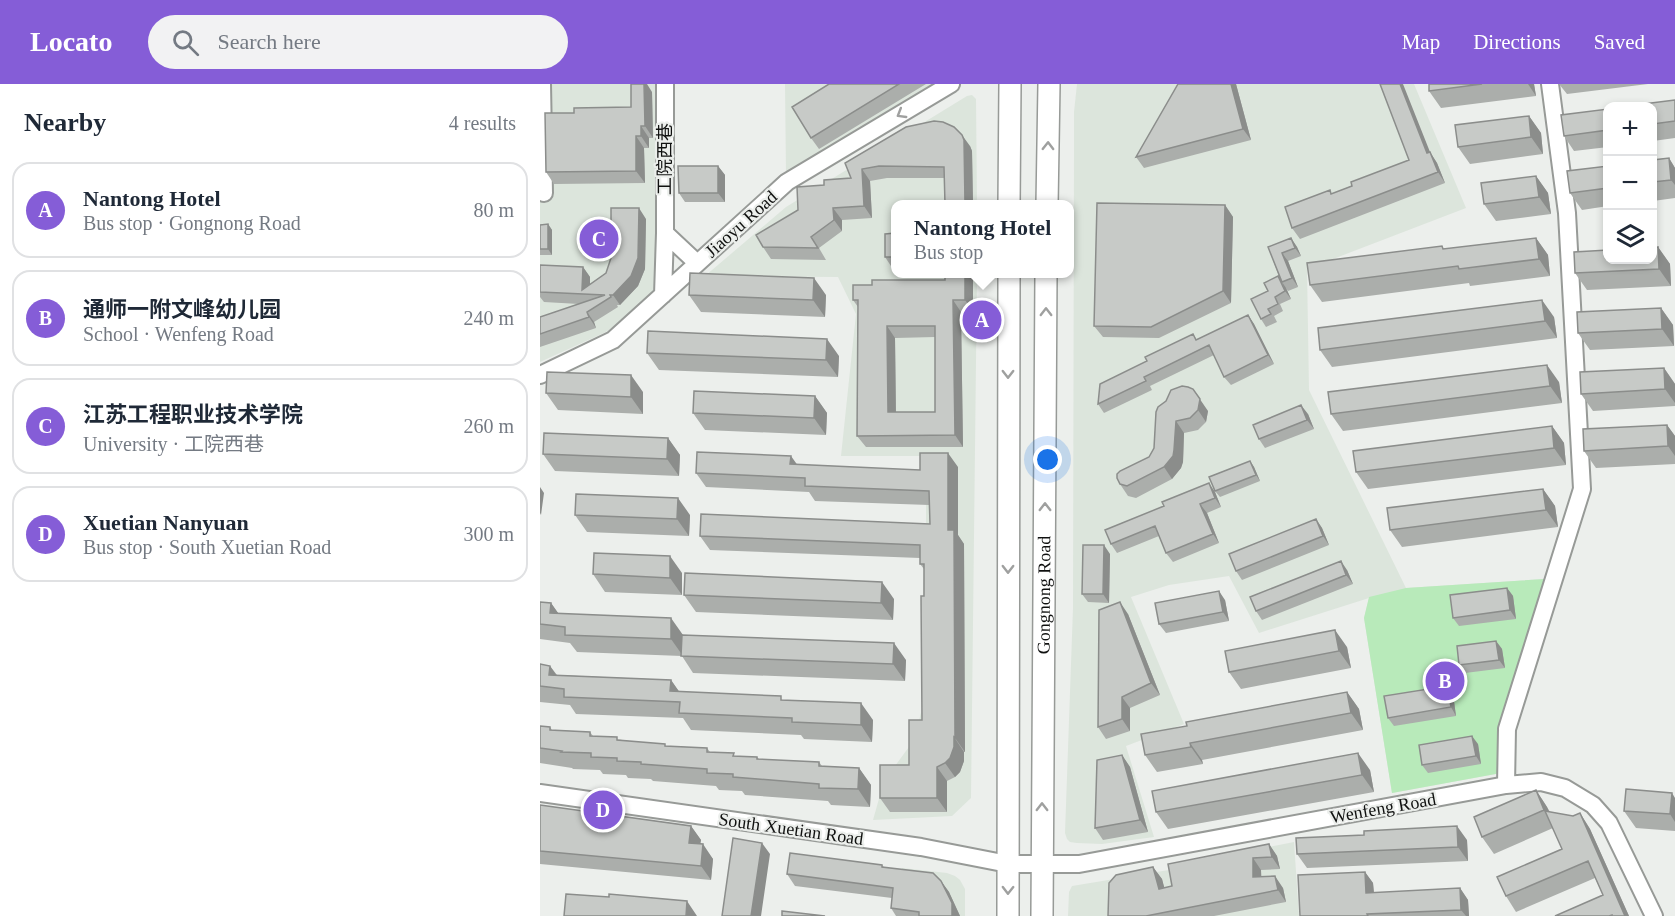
<!DOCTYPE html>
<meta charset="utf-8">
<style>
:root{--surface:#fff;--page:#f2f2f3;--text:#1f2937;--muted:#747a83;--line:#e0e1e3;--accent:#855dd7}
body{margin:0;font-family:"Times New Roman","Noto Sans SC",serif;background:var(--page);color:var(--text)}
.controls{position:absolute;right:18px;top:18px;display:grid;overflow:hidden;border-radius:12px;box-shadow:0 3px 9px #0003}
.controls button{width:54px;height:54px;display:grid;place-items:center;padding:0;border:0;border-bottom:2px solid var(--line);background:var(--surface);color:var(--text);font:30px sans-serif}
.you{position:absolute;left:508px;top:376px;width:21px;height:21px;margin:-15px;border:4px solid #fff;border-radius:50%;background:#1a73e8;box-shadow:0 0 0 9px #1a73e833}
.badge{display:grid;place-items:center;width:39px;height:39px;border-radius:50%;background:var(--accent);color:#fff;font-size:20px;font-weight:700}
.pin{position:absolute;translate:-50% -50%;border:3px solid #fff;box-shadow:0 2px 6px #0006}
.popup{position:absolute;left:351px;top:116px;width:183px;height:78px;box-sizing:border-box;display:grid;place-content:center;border-radius:12px;background:var(--surface);filter:drop-shadow(0 2px 4px #0005);font-size:20px;white-space:nowrap;color:var(--muted)}
.popup b{font-size:22px;color:var(--text)}
.popup::after{content:'';position:absolute;left:50%;top:100%;margin-left:-12px;border:12px solid transparent;border-top-color:var(--surface)}
.list{margin:0;padding:0;list-style:none}
h2{display:flex;justify-content:space-between;align-items:center;height:78px;margin:0;padding:0 24px;font-size:26px}
h2 small{font-size:20px;font-weight:400;color:var(--muted)}
.list li{display:grid;grid-template-columns:39px 1fr auto;gap:18px;align-items:center;box-sizing:border-box;height:96px;margin:0 12px 12px;padding:0 12px;border:2px solid var(--line);border-radius:18px}
.list b{display:block;font-size:22px;white-space:nowrap}
.list p{margin:0;font-size:20px;white-space:nowrap;color:var(--muted)}
.list em{font-size:20px;font-style:normal;color:var(--muted)}
.icon{flex:none;width:33px;height:33px;fill:none;stroke:currentColor;stroke-width:2;stroke-linecap:round;stroke-linejoin:round}
.map{position:relative;flex:none;width:1135px;height:832px;overflow:hidden}
header{display:flex;align-items:center;gap:36px;box-sizing:border-box;height:84px;padding:0 30px;background:var(--accent);color:#fff}
header strong{font-size:28px}
nav{display:flex;gap:33px;margin-inline-start:auto;font-size:21px}
.search{width:420px;height:54px;background:var(--page);display:flex;align-items:center;gap:15px;box-sizing:border-box;padding:0 21px;border-radius:33px;color:var(--muted);font-size:22px}
main{display:flex}
aside{flex:1;background:var(--surface)}
.map>svg:first-child{display:block}
.built{fill:#dce5dc}
.green{fill:#b8eaba}
.lines{fill:none;stroke-linecap:round;stroke-linejoin:round}
.minor-casing{stroke:#979a97;stroke-width:20}
.major-casing{stroke:#979a97;stroke-width:24}
.minor{stroke:#fff;stroke-width:16}
.major{stroke:#fff;stroke-width:21}
.wall{fill:#abaeab;fill-rule:evenodd}
.shaded-wall{fill:#8b8d8b}
.building{fill:#c7cac7;stroke:#8b8d8b;stroke-width:1.5;fill-rule:evenodd}
.oneway{stroke:#9fa09f}
.labels{text-anchor:middle;dominant-baseline:central;stroke-width:4.5;stroke-linejoin:round;paint-order:stroke}
.street-label{font-size:18px;fill:#101110;stroke:#ecefec}
</style>
<header>
<strong>Locato</strong>
<div class="search"><svg class="icon" aria-label="search" viewBox="0 0 24 24"><circle cx="10" cy="10" r="6"/><path d="M15 15l6 6"/></svg>Search here</div>
<nav><a>Map</a><a>Directions</a><a>Saved</a></nav>
</header>
<main>
<aside>
<h2>Nearby<small>4 results</small></h2>
<ul class="list">
<li><span class="badge">A</span><div><b>Nantong Hotel</b><p>Bus stop · Gongnong Road</p></div><em>80 m</em></li>
<li><span class="badge">B</span><div><b>通师一附文峰幼儿园</b><p>School · Wenfeng Road</p></div><em>240 m</em></li>
<li><span class="badge">C</span><div><b>江苏工程职业技术学院</b><p>University · 工院西巷</p></div><em>260 m</em></li>
<li><span class="badge">D</span><div><b>Xuetian Nanyuan</b><p>Bus stop · South Xuetian Road</p></div><em>300 m</em></li>
</ul>
</aside>
<div class="map">
<svg width="1135" height="832" viewBox="0 0 1135 832">
<rect width="100%" height="100%" fill="#ecefec"/>
<path class="built" d="M 0,0 L 119,0 L 117,193 L 112,214 L 66,248 L 0,278 Z
M 245,0 L 400,0 L 246,90 Z
M 537,0 L 874,0 L 926,124 L 767,185 L 769,306 L 866,504 L 1005,495 L 960,660 L 961,689 L 852,709 L 824,534 L 829,514 L 719,549 L 689,492 L 629,501 L 591,513 L 644,640 L 586,662 L 614,753 L 562,760 L 537,759 L 530,758 L 527,755 L 525,749 L 533,524 L 534,64 L 534,28 Z
M 432,11 L 436,15 L 437,120 L 355,121 L 355,190 L 437,190 L 431,714 L 412,732 L 333,736 L 344,697 L 374,656 L 383,621 L 386,506 L 386,372 L 301,372 L 316,230 L 298,193 L 165,192 L 246,123 L 427,12 Z
M 754,758 L 759,832 L 528,832 L 529,808 L 532,802 L 641,784 L 667,775 Z
M 362,784 L 407,789 L 415,792 L 420,796 L 425,805 L 425,832 L 356,832 Z"/>
<path class="green" d="M 1005,495 L 960,660 L 961,689 L 852,709 L 824,534 L 829,513 L 866,504 Z"/>
<g class="lines">
<g class="minor-casing">
<path id="minor" d="M 2,0 L 4,109
M 125,149 L 157,179
M 123,211 L 125,149 L 125,0
M 0,291 L 73,256 L 247,98 L 411,0
M 966,701 L 967,645 L 1042,405 L 1027,129 L 1010,0
M 0,709 L 381,763 L 468,780 L 539,780 L 966,701 L 1001,698 L 1025,704 L 1053,721 L 1069,739 L 1114,832"/>
</g>
<g class="major-casing">
<g id="major">
<path d="M 469,121 L 470,0"/>
<path d="M 507,121 L 509,0"/>
<path d="M 468,832 L 469,190"/>
<path id="s1" d="M 502,832 L 506,190"/>
</g>
</g>
<use href="#minor" class="minor"/>
<use href="#major" class="major"/>
</g>
<path class="wall" d="M 289,0 L 386,0 L 279,65 L 271,54 Z
M 696,0 L 711,56 L 604,84 L 596,73 Z
M 889,0 L 994,0 L 996,12 L 901,24 L 889,7 Z
M 1019,0 L 1108,0 L 1027,10 Z
M 112,8 L 113,54 L 109,54 L 109,64 L 104,64 L 105,99 L 14,100 L 6,88 L 34,29 L 91,23 Z
M 1135,16 L 1135,54 L 1113,57 L 1113,22 Z
M 1068,25 L 1068,63 L 1034,67 L 1024,52 Z
M 989,32 L 1001,49 L 1003,70 L 930,80 L 918,63 Z
M 430,62 L 432,67 L 433,120 L 405,120 L 405,94 L 347,94 L 330,97 L 332,134 L 302,136 L 302,147 L 279,164 L 286,176 L 231,175 L 223,163 L 284,101 L 311,94 L 305,79 Z
M 890,68 L 897,79 L 905,99 L 760,155 L 752,144 L 792,110 Z
M 1129,74 L 1135,84 L 1135,114 L 1113,117 L 1113,76 Z
M 178,82 L 185,91 L 185,118 L 145,118 L 139,109 Z
M 1068,82 L 1068,122 L 1042,126 L 1030,109 Z
M 996,92 L 1008,109 L 1011,130 L 956,137 L 944,120 Z
M 685,121 L 693,133 L 691,219 L 619,254 L 563,253 L 554,242 Z
M 106,135 L 105,185 L 98,202 L 80,221 L 77,221 L 78,223 L 54,238 L 56,244 L 0,263 L 0,233 L 39,220 L 4,218 L 0,213 L 0,181 L 43,183 L 50,193 L 50,200 L 66,189 Z
M 8,140 L 12,146 L 12,171 L 0,171 L 0,141 Z
M 355,149 L 355,185 L 353,185 L 345,173 Z
M 751,154 L 757,163 L 761,172 L 748,177 L 758,203 L 748,207 L 746,204 L 751,215 L 740,220 L 743,227 L 734,232 L 737,238 L 726,243 L 721,235 L 728,207 L 740,195 L 728,163 Z
M 996,154 L 1008,171 L 1010,192 L 930,202 L 929,199 L 782,218 L 770,201 L 904,165 Z
M 1118,163 L 1130,180 L 1131,202 L 1047,206 L 1035,189 Z
M 405,189 L 433,189 L 433,227 L 421,228 L 423,363 L 326,363 L 317,352 L 318,223 L 313,216 L 332,201 L 405,196 ZM 395,253 L 395,328 L 356,328 L 355,254 Z
M 149,211 L 286,211 L 285,233 L 161,228 Z
M 1121,224 L 1133,241 L 1134,262 L 1050,266 L 1038,249 Z
M 708,231 L 714,240 L 734,280 L 691,301 L 684,293 L 674,271 L 610,302 L 612,306 L 564,329 L 558,320 L 607,277 L 653,250 L 657,256 Z
M 1014,233 L 1017,254 L 792,283 L 780,266 Z
M 107,269 L 299,272 L 298,293 L 119,286 Z
M 1124,284 L 1135,300 L 1135,322 L 1053,327 L 1041,310 Z
M 1019,298 L 1022,319 L 803,347 L 791,330 Z
M 103,308 L 103,330 L 18,326 L 6,309 Z
M 275,312 L 287,329 L 286,351 L 165,346 L 153,329 Z
M 626,317 L 668,327 L 666,338 L 658,346 L 644,349 L 643,378 L 641,384 L 632,395 L 596,414 L 588,412 L 580,400 L 609,373 L 614,364 Z
M 768,330 L 774,345 L 725,364 L 719,355 Z
M 1127,341 L 1135,352 L 1135,380 L 1056,384 L 1044,367 Z
M 1012,342 L 1024,359 L 1026,381 L 828,405 L 816,388 Z
M 128,354 L 140,371 L 139,392 L 15,387 L 3,370 Z
M 710,377 L 714,383 L 720,397 L 680,413 L 675,407 Z
M 257,381 L 380,386 L 418,383 L 418,451 L 424,460 L 425,668 L 424,668 L 424,677 L 420,688 L 415,693 L 407,697 L 407,728 L 350,728 L 340,714 L 369,681 L 382,636 L 384,485 L 380,480 L 380,474 L 170,466 L 160,452 L 390,440 L 389,421 L 275,417 L 269,408 L 166,403 L 156,389 Z
M 1003,405 L 1015,422 L 1018,443 L 862,463 L 850,446 Z
M 675,408 L 681,423 L 667,429 L 679,459 L 633,478 L 626,469 L 619,452 L 577,469 L 571,460 Z
M 35,431 L 150,431 L 149,452 L 47,448 Z
M 776,435 L 782,444 L 789,461 L 702,496 L 696,487 Z
M 570,470 L 569,519 L 548,518 L 542,510 Z
M 807,486 L 813,500 L 722,536 L 716,527 Z
M 142,489 L 142,511 L 65,508 L 53,490 Z
M 967,504 L 973,512 L 976,535 L 919,542 L 913,534 Z
M 144,511 L 354,515 L 353,536 L 156,528 Z
M 685,516 L 689,537 L 626,549 L 619,540 Z
M 0,518 L 11,519 L 18,529 L 143,551 L 366,576 L 365,597 L 153,589 L 142,572 L 37,568 L 30,559 L 0,555 Z
M 588,530 L 620,611 L 590,624 L 590,647 L 566,655 L 558,643 Z
M 956,557 L 962,565 L 965,584 L 925,589 L 919,581 Z
M 807,563 L 811,584 L 701,605 L 689,588 Z
M 0,580 L 10,582 L 17,591 L 131,596 L 139,608 L 244,616 L 333,636 L 332,658 L 264,655 L 261,651 L 151,646 L 143,634 L 36,630 L 30,621 L 0,618 Z
M 907,602 L 913,610 L 916,632 L 854,642 L 848,634 Z
M 807,608 L 819,625 L 823,646 L 662,676 L 663,680 L 617,688 L 605,671 L 647,642 Z
M 0,642 L 10,643 L 12,646 L 50,648 L 53,652 L 126,662 L 167,664 L 170,668 L 196,672 L 217,673 L 219,675 L 279,678 L 282,682 L 319,684 L 331,701 L 330,723 L 291,721 L 288,717 L 205,711 L 202,707 L 179,706 L 176,702 L 113,697 L 111,695 L 88,694 L 86,691 L 63,690 L 60,686 L 33,685 L 32,684 L 0,679 Z
M 938,660 L 941,680 L 888,689 L 882,681 Z
M 582,671 L 590,683 L 608,748 L 563,756 L 555,744 Z
M 830,686 L 834,708 L 628,745 L 616,728 Z
M 996,706 L 1007,723 L 1010,728 L 1033,732 L 1040,729 L 1050,745 L 1089,832 L 1015,832 L 1063,811 L 1055,794 L 976,828 L 966,812 L 1022,765 L 1013,744 L 954,770 L 942,753 Z
M 1135,714 L 1135,747 L 1096,744 L 1084,727 Z
M 0,721 L 151,742 L 161,756 L 160,760 L 173,775 L 171,796 L 0,780 Z
M 927,756 L 928,777 L 767,784 L 757,770 Z
M 729,760 L 737,772 L 740,785 L 721,786 L 721,793 L 743,804 L 746,818 L 674,832 L 568,832 L 613,783 L 622,795 L 624,804 L 632,802 Z
M 342,781 L 344,783 L 401,797 L 409,808 L 420,832 L 356,832 L 351,824 L 352,814 L 255,802 L 247,790 Z
M 825,788 L 833,799 L 834,809 L 920,804 L 928,816 L 929,832 L 760,832 Z"/>
<path class="shaded-wall" d="M 104,0 L 107,0 L 112,8 L 113,54 L 105,42 Z
M 691,0 L 696,0 L 711,56 L 703,45 Z
M 860,0 L 863,0 L 890,68 L 897,79 L 905,99 L 898,88 L 887,69 Z
M 988,0 L 994,0 L 996,12 Z
M 989,32 L 1001,49 L 1003,70 L 991,53 Z
M 101,42 L 109,54 L 109,64 L 101,52 Z
M 422,51 L 430,62 L 432,67 L 433,120 L 425,120 Z
M 96,52 L 104,64 L 105,99 L 96,87 Z
M 1129,74 L 1135,84 L 1135,101 L 1131,96 Z
M 178,82 L 185,91 L 185,118 L 178,109 Z
M 322,85 L 330,97 L 332,134 L 324,122 Z
M 996,92 L 1008,109 L 1011,130 L 999,113 Z
M 685,121 L 693,133 L 691,219 L 683,207 Z
M 99,124 L 106,135 L 105,185 L 98,202 L 80,221 L 73,211 Z
M 293,124 L 302,136 L 302,147 L 294,136 Z
M 8,140 L 12,146 L 12,171 L 8,165 Z
M 751,154 L 757,163 L 761,172 L 755,164 Z
M 996,154 L 1008,171 L 1010,192 L 999,175 Z
M 1118,163 L 1130,180 L 1131,202 L 1119,185 Z
M 742,169 L 748,177 L 758,203 L 752,194 Z
M 43,183 L 50,193 L 50,210 L 42,206 Z
M 425,189 L 433,189 L 433,227 L 425,216 Z
M 274,194 L 286,211 L 285,233 L 273,216 Z
M 742,198 L 746,204 L 751,215 L 745,207 Z
M 413,216 L 421,228 L 423,363 L 415,351 Z
M 1002,216 L 1014,233 L 1017,254 L 1005,237 Z
M 1121,224 L 1133,241 L 1134,262 L 1122,245 Z
M 47,228 L 54,238 L 56,244 L 49,233 Z
M 708,231 L 714,240 L 734,280 L 728,271 Z
M 347,242 L 355,254 L 356,340 L 348,328 Z
M 287,255 L 299,272 L 298,293 L 286,276 Z
M 1007,281 L 1019,298 L 1022,319 L 1010,302 Z
M 1124,284 L 1135,300 L 1135,319 L 1125,305 Z
M 91,291 L 103,308 L 103,330 L 91,313 Z
M 653,305 L 668,327 L 666,338 L 658,326 Z
M 275,312 L 287,329 L 286,351 L 274,334 Z
M 761,321 L 768,330 L 774,345 L 767,336 Z
M 636,337 L 644,349 L 643,378 L 641,384 L 632,395 L 624,383 Z
M 1127,341 L 1135,352 L 1135,372 L 1128,362 Z
M 1012,342 L 1024,359 L 1026,381 L 1014,364 Z
M 128,354 L 140,371 L 139,392 L 127,375 Z
M 408,369 L 418,383 L 418,451 L 424,460 L 425,668 L 415,654 L 408,446 Z
M 251,372 L 261,386 L 260,394 L 250,380 Z
M 710,377 L 714,383 L 720,397 L 716,391 Z
M 669,399 L 675,408 L 681,423 L 675,414 Z
M 0,403 L 4,409 L 1,431 L 0,429 Z
M 1003,405 L 1015,422 L 1018,443 L 1006,426 Z
M 138,414 L 150,431 L 149,452 L 137,435 Z
M 660,420 L 667,429 L 679,459 L 673,450 Z
M 776,435 L 782,444 L 789,461 L 783,452 Z
M 564,461 L 570,470 L 569,519 L 563,510 Z
M 130,472 L 142,489 L 142,511 L 130,494 Z
M 801,477 L 807,486 L 813,500 L 806,491 Z
M 342,498 L 354,515 L 353,536 L 341,519 Z
M 967,504 L 973,512 L 976,535 L 970,526 Z
M 679,507 L 685,516 L 689,537 L 683,528 Z
M 580,518 L 588,530 L 620,611 L 611,599 Z
M 11,519 L 23,536 L 10,529 Z
M 131,534 L 143,551 L 143,572 L 131,555 Z
M 795,546 L 807,563 L 811,584 L 799,567 Z
M 956,557 L 962,565 L 965,584 L 959,576 Z
M 354,559 L 366,576 L 365,597 L 353,580 Z
M 10,582 L 22,599 L 9,591 Z
M 131,596 L 143,613 L 130,607 Z
M 907,602 L 913,610 L 916,632 L 911,623 Z
M 807,608 L 819,625 L 823,646 L 811,629 Z
M 582,613 L 590,624 L 590,647 L 582,635 Z
M 321,619 L 333,636 L 332,658 L 321,641 Z
M 932,652 L 938,660 L 941,680 L 936,672 Z
M 414,653 L 424,668 L 424,677 L 420,688 L 415,693 L 405,679 Z
M 650,659 L 662,676 L 663,680 L 651,663 Z
M 818,669 L 830,686 L 834,708 L 822,691 Z
M 582,671 L 590,683 L 608,748 L 600,736 Z
M 397,683 L 407,697 L 407,728 L 397,714 Z
M 319,684 L 331,701 L 330,723 L 318,705 Z
M 996,706 L 1007,723 L 1016,743 L 1004,726 Z
M 1132,709 L 1135,714 L 1135,738 L 1130,730 Z
M 1040,729 L 1050,745 L 1089,832 L 1085,832 Z
M 151,742 L 161,756 L 158,773 L 149,759 Z
M 917,742 L 927,756 L 928,777 L 918,763 Z
M 222,759 L 230,770 L 221,832 L 211,832 Z
M 163,760 L 173,775 L 171,796 L 161,782 Z
M 729,760 L 737,772 L 740,785 L 732,773 Z
M 713,774 L 721,786 L 722,805 L 713,793 Z
M 613,783 L 622,795 L 628,817 L 619,805 Z
M 825,788 L 833,799 L 835,821 L 826,809 Z
M 735,792 L 743,804 L 746,818 L 738,806 Z
M 401,797 L 409,808 L 420,832 L 412,832 Z
M 920,804 L 928,816 L 929,832 L 926,832 L 921,826 Z
M 147,817 L 157,832 L 146,832 Z"/>
<path class="building" d="M 91,0 L 104,0 L 105,42 L 101,42 L 101,52 L 96,52 L 96,87 L 6,88 L 5,29 L 34,29 L 34,24 L 91,23 Z
M 289,0 L 359,0 L 271,54 L 252,23 Z
M 638,0 L 691,0 L 703,45 L 596,73 Z
M 840,0 L 860,0 L 887,69 L 890,68 L 898,88 L 752,144 L 745,123 L 790,106 L 791,110 L 812,102 L 811,98 L 869,76 Z
M 889,0 L 942,0 L 889,7 Z
M 1135,16 L 1135,37 L 1113,40 L 1113,22 L 1087,22 Z
M 1068,25 L 1068,46 L 1024,52 L 1021,31 Z
M 989,32 L 991,53 L 918,63 L 915,41 Z
M 394,37 L 403,38 L 414,43 L 422,51 L 424,56 L 425,120 L 405,120 L 404,83 L 339,82 L 322,85 L 324,122 L 293,124 L 294,136 L 271,153 L 278,164 L 223,163 L 216,151 L 258,126 L 257,103 L 284,101 L 284,96 L 311,94 L 305,79 L 366,43 Z
M 1129,74 L 1131,96 L 1113,98 L 1113,76 Z
M 138,82 L 178,82 L 178,109 L 139,109 Z
M 1068,82 L 1068,104 L 1030,109 L 1027,87 Z
M 996,92 L 999,113 L 944,120 L 941,99 Z
M 557,119 L 685,121 L 683,207 L 611,243 L 554,242 Z
M 71,124 L 99,124 L 98,174 L 91,192 L 73,211 L 70,211 L 71,213 L 47,228 L 49,233 L 0,250 L 0,233 L 65,211 L 0,208 L 0,181 L 43,183 L 42,206 L 66,189 L 71,174 Z
M 8,140 L 8,165 L 0,165 L 0,141 Z
M 355,149 L 355,173 L 345,173 L 345,150 Z
M 751,154 L 755,164 L 742,169 L 752,194 L 742,198 L 728,163 Z
M 996,154 L 999,175 L 919,185 L 918,182 L 770,201 L 767,179 L 902,162 L 903,165 Z
M 1118,163 L 1119,185 L 1035,189 L 1034,168 L 1068,166 L 1068,176 L 1113,176 L 1113,164 Z
M 150,189 L 274,194 L 273,216 L 149,211 Z
M 405,189 L 425,189 L 425,216 L 413,216 L 415,351 L 317,352 L 318,216 L 313,216 L 313,201 L 332,201 L 332,196 L 405,196 ZM 347,242 L 395,242 L 395,328 L 348,328 Z
M 738,192 L 745,207 L 735,213 L 738,220 L 728,225 L 731,230 L 721,235 L 711,215 L 728,207 L 724,199 Z
M 1002,216 L 1005,237 L 780,266 L 778,244 Z
M 1121,224 L 1122,245 L 1038,249 L 1037,228 Z
M 708,231 L 728,271 L 684,293 L 669,261 L 604,293 L 606,297 L 558,320 L 560,300 L 607,277 L 605,273 L 653,250 L 656,256 Z
M 108,247 L 287,255 L 286,276 L 107,269 Z
M 1007,281 L 1010,302 L 791,330 L 788,308 Z
M 1124,284 L 1125,305 L 1041,310 L 1040,288 Z
M 7,288 L 91,291 L 91,313 L 6,309 Z
M 642,302 L 648,303 L 653,305 L 660,315 L 658,326 L 650,334 L 636,337 L 634,366 L 633,372 L 624,383 L 587,402 L 580,400 L 577,394 L 577,390 L 580,387 L 609,373 L 614,364 L 616,328 L 618,323 L 626,317 L 631,306 Z
M 154,307 L 275,312 L 274,334 L 153,329 Z
M 761,321 L 767,336 L 719,355 L 713,341 Z
M 1127,341 L 1128,362 L 1044,367 L 1043,345 Z
M 1012,342 L 1014,364 L 816,388 L 813,367 Z
M 4,349 L 128,354 L 127,375 L 3,370 Z
M 157,368 L 251,372 L 250,380 L 380,386 L 380,369 L 408,369 L 408,446 L 414,446 L 415,654 L 414,653 L 414,663 L 410,674 L 405,679 L 397,683 L 397,714 L 340,714 L 340,681 L 369,681 L 369,636 L 382,636 L 381,512 L 384,512 L 384,480 L 380,480 L 380,461 L 160,452 L 161,430 L 390,440 L 389,407 L 265,402 L 265,394 L 156,389 Z
M 710,377 L 716,391 L 675,407 L 669,393 Z
M 669,399 L 675,414 L 660,420 L 673,450 L 626,469 L 615,442 L 571,460 L 565,446 L 624,422 L 622,418 Z
M 1003,405 L 1006,426 L 850,446 L 847,424 Z
M 36,410 L 138,414 L 137,435 L 35,431 Z
M 776,435 L 783,452 L 696,487 L 689,470 Z
M 543,461 L 564,461 L 563,510 L 542,510 Z
M 54,469 L 130,472 L 130,494 L 53,490 Z
M 801,477 L 806,491 L 716,527 L 710,513 Z
M 145,489 L 342,498 L 341,519 L 144,511 Z
M 967,504 L 970,526 L 913,534 L 910,511 Z
M 679,507 L 683,528 L 619,540 L 615,519 Z
M 0,518 L 11,519 L 10,529 L 131,534 L 131,555 L 25,551 L 25,543 L 0,540 Z
M 580,518 L 611,599 L 582,613 L 582,635 L 558,643 L 559,526 Z
M 795,546 L 799,567 L 689,588 L 685,567 Z
M 142,551 L 354,559 L 353,580 L 141,572 Z
M 956,557 L 959,576 L 919,581 L 917,562 Z
M 0,580 L 10,582 L 9,591 L 131,596 L 130,607 L 241,612 L 241,616 L 321,619 L 321,641 L 252,638 L 252,634 L 139,629 L 140,618 L 24,613 L 24,605 L 0,602 Z
M 907,602 L 911,623 L 848,634 L 844,612 Z
M 807,608 L 811,629 L 650,659 L 651,663 L 605,671 L 601,650 L 647,642 L 646,638 Z
M 0,642 L 10,643 L 10,646 L 50,648 L 50,652 L 77,653 L 77,656 L 125,660 L 125,662 L 167,664 L 167,668 L 194,669 L 193,672 L 217,673 L 217,675 L 279,678 L 279,682 L 319,684 L 318,705 L 279,704 L 279,700 L 193,693 L 193,690 L 167,689 L 167,685 L 101,680 L 101,678 L 77,677 L 77,674 L 51,673 L 51,669 L 21,668 L 22,667 L 0,664 Z
M 932,652 L 936,672 L 882,681 L 879,661 Z
M 818,669 L 822,691 L 616,728 L 612,707 Z
M 582,671 L 600,736 L 555,744 L 557,676 Z
M 1086,705 L 1132,709 L 1130,730 L 1084,727 Z
M 996,706 L 1004,726 L 942,753 L 934,733 Z
M 0,721 L 151,742 L 149,759 L 163,760 L 161,782 L 0,767 Z
M 1005,727 L 1033,732 L 1040,729 L 1085,832 L 1072,832 L 1072,831 L 1069,832 L 1015,832 L 1063,811 L 1048,777 L 966,812 L 957,793 L 1022,765 Z
M 917,742 L 918,763 L 757,770 L 756,754 L 824,751 L 824,747 Z
M 193,754 L 222,759 L 211,832 L 182,832 Z
M 729,760 L 732,773 L 713,774 L 713,793 L 735,792 L 738,806 L 606,832 L 568,832 L 569,799 L 576,791 L 613,783 L 619,805 L 632,802 L 628,780 Z
M 250,769 L 342,781 L 342,783 L 393,789 L 401,797 L 412,819 L 412,832 L 379,832 L 379,828 L 351,824 L 353,804 L 247,790 Z
M 825,788 L 826,809 L 920,804 L 921,826 L 827,830 L 828,832 L 760,832 L 758,791 Z
M 26,810 L 69,813 L 69,810 L 147,817 L 146,832 L 24,832 Z
M 242,827 L 285,832 L 242,832 Z"/>
<defs><path id="oneway-chevron" d="M-2-3.5L2.5 0L-2 3.5" fill="none" stroke-width="1.6" stroke-linecap="round" stroke-linejoin="round" transform="scale(1.5)"/></defs>
<g class="oneway">
<use href="#oneway-chevron" transform="translate(361 30) rotate(149)"/>
<use href="#oneway-chevron" transform="translate(508 62) rotate(-89)"/>
<use href="#oneway-chevron" transform="translate(506 228) rotate(-90)"/>
<use href="#oneway-chevron" transform="translate(468 290) rotate(90)"/>
<use href="#oneway-chevron" transform="translate(505 423) rotate(-90)"/>
<use href="#oneway-chevron" transform="translate(468 485) rotate(90)"/>
<use href="#oneway-chevron" transform="translate(502 723) rotate(-90)"/>
<use href="#oneway-chevron" transform="translate(468 806) rotate(91)"/>
</g>
<g class="labels">
<g class="street-label">
<text transform="translate(125 75) rotate(-90)">工院西巷</text>
<text transform="translate(201 140) rotate(-42)">Jiaoyu Road</text>
<text stroke="none"><textPath href="#s1" startOffset="321">Gongnong Road</textPath></text>
<text transform="translate(843 724) rotate(-10)">Wenfeng Road</text>
<text transform="translate(251 745) rotate(8)">South Xuetian Road</text>
</g>
</g>
</svg>
<div class="controls">
<button>+</button>
<button>−</button>
<button><svg class="icon" aria-label="layers" viewBox="0 0 24 24"><path d="M12 4l9 5-9 5-9-5zM3 14l9 5 9-5"/></svg></button>
</div>
<div class="you"></div>
<div class="pin badge" style="left:442px;top:236px">A</div>
<div class="popup"><b>Nantong Hotel</b>Bus stop</div>
<div class="pin badge" style="left:905px;top:597px">B</div>
<div class="pin badge" style="left:59px;top:155px">C</div>
<div class="pin badge" style="left:63px;top:726px">D</div>
</div>
</main>
